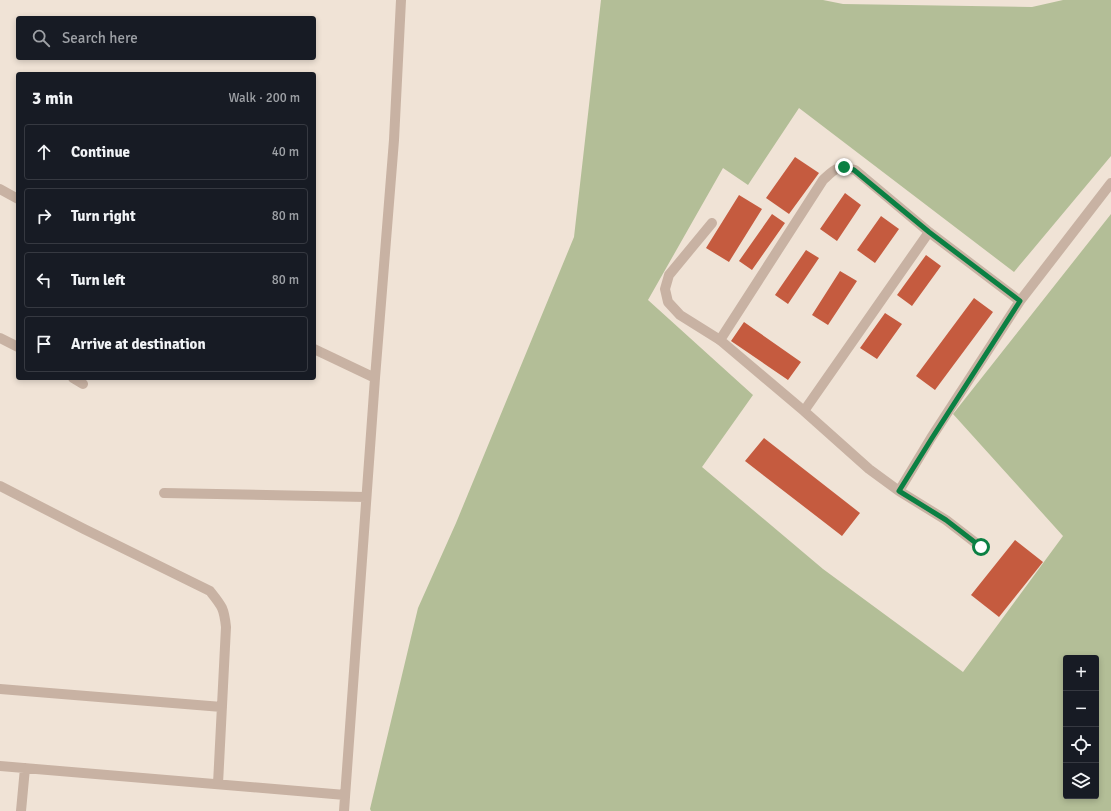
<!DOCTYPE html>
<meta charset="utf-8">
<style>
:root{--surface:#171b24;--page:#20242c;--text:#f1f3f6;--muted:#9ea1a6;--line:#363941}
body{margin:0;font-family:Signika,sans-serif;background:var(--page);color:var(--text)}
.controls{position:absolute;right:12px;bottom:12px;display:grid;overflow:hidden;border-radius:4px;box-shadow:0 2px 6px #0003}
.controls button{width:36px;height:36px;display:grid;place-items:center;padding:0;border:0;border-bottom:1px solid var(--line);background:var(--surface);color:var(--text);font:20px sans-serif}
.stop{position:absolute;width:12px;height:12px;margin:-9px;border:3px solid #0b8043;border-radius:50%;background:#fff}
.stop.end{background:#0b8043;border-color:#fff;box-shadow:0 1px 4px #0008}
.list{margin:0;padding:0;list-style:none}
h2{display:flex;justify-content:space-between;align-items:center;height:52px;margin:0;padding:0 16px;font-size:17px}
h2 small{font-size:13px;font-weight:400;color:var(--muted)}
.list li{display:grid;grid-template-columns:26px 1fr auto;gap:12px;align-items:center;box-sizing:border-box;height:56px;margin:0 8px 8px;padding:0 8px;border:1px solid var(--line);border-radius:4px}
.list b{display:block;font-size:15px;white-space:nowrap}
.list em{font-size:13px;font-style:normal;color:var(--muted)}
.icon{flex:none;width:22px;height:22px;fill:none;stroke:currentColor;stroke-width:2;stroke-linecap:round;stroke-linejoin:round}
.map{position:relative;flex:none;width:1111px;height:811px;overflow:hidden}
.search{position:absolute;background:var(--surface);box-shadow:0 2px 6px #0003;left:16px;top:16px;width:300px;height:44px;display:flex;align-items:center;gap:10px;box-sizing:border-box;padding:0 14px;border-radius:4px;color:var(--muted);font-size:15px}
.panel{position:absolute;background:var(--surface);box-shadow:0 2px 6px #0003;left:16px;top:72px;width:300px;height:308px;border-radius:4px}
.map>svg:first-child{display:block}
.green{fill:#b3be97;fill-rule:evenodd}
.building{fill:#c55b3f}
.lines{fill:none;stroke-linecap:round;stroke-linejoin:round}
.service{stroke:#c8b2a3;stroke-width:10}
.minor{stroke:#c8b2a3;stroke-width:10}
.route{stroke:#0b8043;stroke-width:5}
</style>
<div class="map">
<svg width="1111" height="811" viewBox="0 0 1111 811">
<rect width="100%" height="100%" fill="#f0e3d6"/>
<path class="green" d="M 601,0 L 823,0 L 843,4 L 1032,7 L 1063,0 L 1111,0 L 1111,156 L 1014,272 L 799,108 L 748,185 L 723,168 L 648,300 L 753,395 L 702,467 L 823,569 L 963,672 L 1063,536 L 953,414 L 1111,214 L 1111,811 L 371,811 L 370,809 L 418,608 L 456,523 L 574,237 ZM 1066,658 L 1096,658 L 1096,796 L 1066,796 Z"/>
<path class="building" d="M 795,157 L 819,173 L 789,214 L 766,198 Z
M 845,193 L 861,205 L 837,241 L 820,229 Z
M 739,195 L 762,209 L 729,262 L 706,248 Z
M 772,214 L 785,223 L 752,270 L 739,261 Z
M 881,216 L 899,229 L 875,263 L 857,250 Z
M 806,250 L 819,258 L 788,304 L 775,295 Z
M 926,255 L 941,266 L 912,306 L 897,295 Z
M 840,271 L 857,281 L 828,325 L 812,315 Z
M 974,298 L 993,312 L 935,390 L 916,376 Z
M 885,313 L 902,324 L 877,359 L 860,348 Z
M 744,322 L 801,362 L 788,380 L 731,341 Z
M 764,438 L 860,513 L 842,536 L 745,461 Z
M 1015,540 L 1043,562 L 999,617 L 971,595 Z"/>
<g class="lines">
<path class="service" d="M 0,189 L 18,199
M 712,223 L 669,275 L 665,289 L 668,302 L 680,315 L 720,340
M 0,338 L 18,347
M 314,349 L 375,378
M 73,378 L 83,384
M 0,486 L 84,529 L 210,591 C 222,606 224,608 226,627 L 218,784
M 164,493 L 366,497
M 0,689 L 222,707
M 0,766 L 345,795
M 21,811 L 25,768
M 344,811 L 375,378 L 394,140 L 401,0"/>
<path class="minor" d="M 804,411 L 929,232
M 899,491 L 869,469 L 804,411 L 720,340 L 823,180 C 835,169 837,165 855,170 L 929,232 L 1020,301
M 981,547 L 946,520 L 899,491 L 931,438 L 1020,301 L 1111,183"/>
</g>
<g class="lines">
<path class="route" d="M 844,167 L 854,170 L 929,232 L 1020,301 L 932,438 L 899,491 L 946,520 L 981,547"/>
</g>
</svg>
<div class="controls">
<button>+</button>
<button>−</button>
<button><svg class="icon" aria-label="locate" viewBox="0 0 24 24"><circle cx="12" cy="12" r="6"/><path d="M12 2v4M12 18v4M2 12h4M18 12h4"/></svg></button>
<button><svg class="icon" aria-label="layers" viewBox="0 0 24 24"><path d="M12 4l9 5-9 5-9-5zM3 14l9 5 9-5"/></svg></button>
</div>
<div class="stop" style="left:981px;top:547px"></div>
<div class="stop end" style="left:844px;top:167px"></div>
<div class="search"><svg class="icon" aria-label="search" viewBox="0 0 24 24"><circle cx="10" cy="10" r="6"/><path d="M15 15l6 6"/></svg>Search here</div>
<section class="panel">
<h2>3 min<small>Walk · 200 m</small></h2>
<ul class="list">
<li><svg class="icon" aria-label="ahead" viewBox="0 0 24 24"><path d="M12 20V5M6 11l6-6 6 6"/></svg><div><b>Continue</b></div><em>40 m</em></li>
<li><svg class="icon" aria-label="right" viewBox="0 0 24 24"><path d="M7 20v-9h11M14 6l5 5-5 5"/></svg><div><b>Turn right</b></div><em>80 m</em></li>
<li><svg class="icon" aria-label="left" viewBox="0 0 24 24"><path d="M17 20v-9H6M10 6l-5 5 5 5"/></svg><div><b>Turn left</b></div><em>80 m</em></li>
<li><svg class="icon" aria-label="arrive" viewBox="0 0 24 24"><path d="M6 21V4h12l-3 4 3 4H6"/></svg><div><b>Arrive at destination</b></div></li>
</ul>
</section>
</div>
